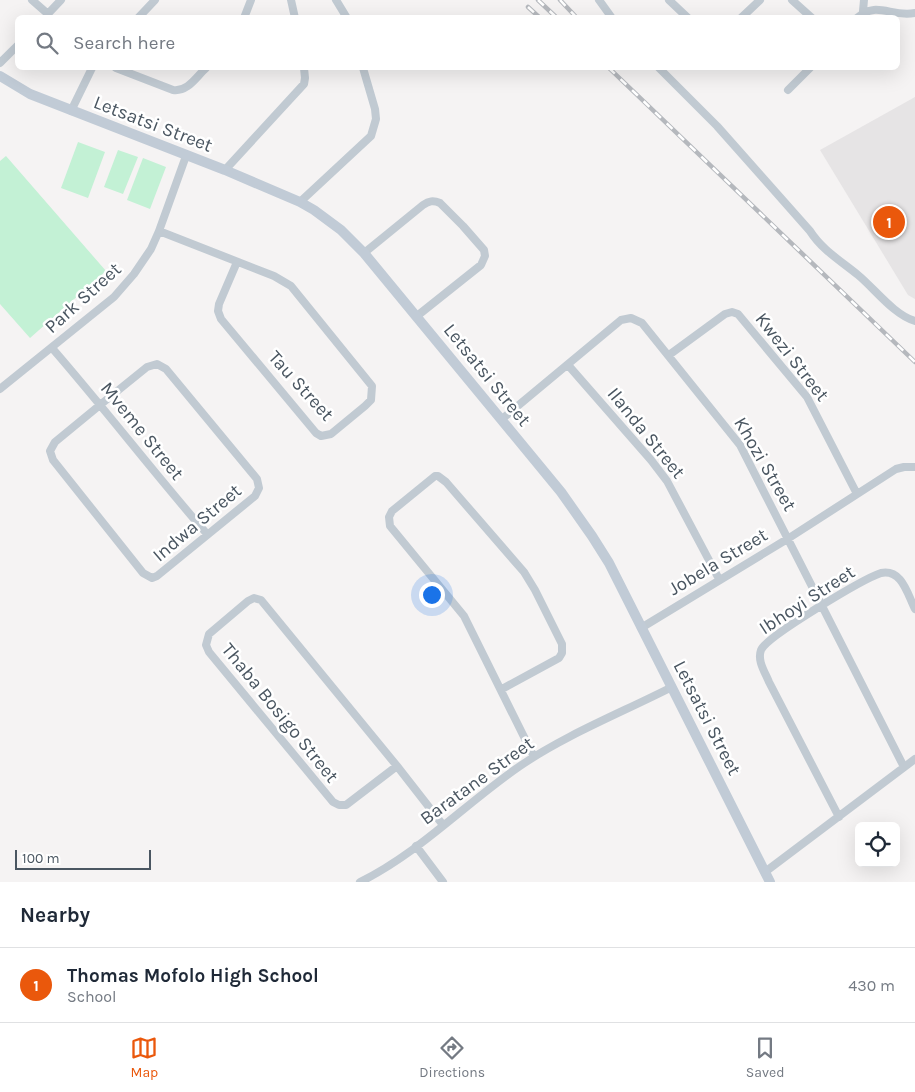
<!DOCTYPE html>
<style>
:root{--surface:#fff;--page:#f2f2f3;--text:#1f2937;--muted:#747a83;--line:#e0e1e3;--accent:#ea580c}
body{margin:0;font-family:Karla,sans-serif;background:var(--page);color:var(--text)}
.controls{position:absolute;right:15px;bottom:15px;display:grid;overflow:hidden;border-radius:8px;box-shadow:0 5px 20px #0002}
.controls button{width:45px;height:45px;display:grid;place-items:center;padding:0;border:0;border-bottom:1px solid var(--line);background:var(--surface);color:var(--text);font:25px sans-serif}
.scale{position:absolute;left:15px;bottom:12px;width:136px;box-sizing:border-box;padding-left:5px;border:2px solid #4a5661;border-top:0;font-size:14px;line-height:18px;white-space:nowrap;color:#4a5661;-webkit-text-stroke:4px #fff;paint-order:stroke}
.you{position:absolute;left:431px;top:594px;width:18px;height:18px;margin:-12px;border:4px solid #fff;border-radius:50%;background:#1a73e8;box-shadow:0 0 0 8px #1a73e833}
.badge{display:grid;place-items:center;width:32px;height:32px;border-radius:50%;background:var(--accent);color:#fff;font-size:16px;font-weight:700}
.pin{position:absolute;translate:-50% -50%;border:2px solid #fff;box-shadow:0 1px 5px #0006}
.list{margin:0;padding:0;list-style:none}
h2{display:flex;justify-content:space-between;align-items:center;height:65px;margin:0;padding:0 20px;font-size:21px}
h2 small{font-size:16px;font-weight:400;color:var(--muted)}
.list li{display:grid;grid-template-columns:32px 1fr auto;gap:15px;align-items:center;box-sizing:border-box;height:75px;padding:0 20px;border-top:1px solid var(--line)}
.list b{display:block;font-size:19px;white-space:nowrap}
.list p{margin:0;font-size:16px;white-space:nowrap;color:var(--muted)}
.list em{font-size:16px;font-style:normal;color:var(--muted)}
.icon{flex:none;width:28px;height:28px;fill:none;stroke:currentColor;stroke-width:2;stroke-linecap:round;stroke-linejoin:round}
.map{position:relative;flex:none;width:915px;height:882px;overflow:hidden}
.search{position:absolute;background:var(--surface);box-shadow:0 5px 20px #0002;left:15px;right:15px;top:15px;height:55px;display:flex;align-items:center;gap:12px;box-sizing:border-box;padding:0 18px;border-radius:8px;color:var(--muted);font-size:19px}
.sheet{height:140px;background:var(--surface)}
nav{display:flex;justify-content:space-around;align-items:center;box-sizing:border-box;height:70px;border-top:1px solid var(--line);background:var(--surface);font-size:14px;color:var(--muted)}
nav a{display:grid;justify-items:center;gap:2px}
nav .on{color:var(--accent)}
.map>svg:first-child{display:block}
.education{fill:#e6e4e5}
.green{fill:#c3f1d5}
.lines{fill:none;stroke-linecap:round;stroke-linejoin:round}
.street{stroke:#c1cad2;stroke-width:8}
.secondary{stroke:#c1cbd6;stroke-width:10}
.rail-casing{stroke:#b5b8bd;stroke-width:4.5}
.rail{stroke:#fff;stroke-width:2.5;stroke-dasharray:8;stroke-linecap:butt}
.labels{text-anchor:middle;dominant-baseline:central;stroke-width:5;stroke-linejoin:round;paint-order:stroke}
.street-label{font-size:19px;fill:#4a5661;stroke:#fff}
</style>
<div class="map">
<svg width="915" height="882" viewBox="0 0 915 882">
<rect width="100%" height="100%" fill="#f5f3f3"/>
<path class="education" d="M 915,97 L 915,299 L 908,295 L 820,150 Z"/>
<path class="green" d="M 78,142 L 105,152 L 88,198 L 61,188 Z
M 118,150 L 138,157 L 123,194 L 104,187 Z
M 6,156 L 106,271 L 30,338 L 0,304 L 0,161 Z
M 143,158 L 166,167 L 150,209 L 127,200 Z"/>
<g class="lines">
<path class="street" d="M 32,0 L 48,14
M 291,0 L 295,18
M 336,0 L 347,18
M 599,0 L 612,18
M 669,0 L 688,18
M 792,0 L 812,18
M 863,11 L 864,0
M 44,18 L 61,0
M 138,18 L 155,0
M 244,18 L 251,0
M 741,18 L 760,0
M 857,18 C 877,0 891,18 915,13
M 0,63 L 18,45
M 116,68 L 173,90 C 188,92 196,77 206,68
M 659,68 L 717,126 L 810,231 C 822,250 841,261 858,275 C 875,289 894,315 915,321
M 788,90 L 810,68
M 71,111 L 92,68
M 225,170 L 304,84 L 305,78 L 304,68
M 300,202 L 371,136 L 376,119 L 375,109 L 363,68
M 159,231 L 274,276 L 291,286 L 372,386 L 371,400 L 365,406 L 331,434 L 321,436 L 316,433 L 221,319 L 218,311 L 219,304 L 237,262
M 364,253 L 423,205 C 429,201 433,200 440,203 L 463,226 L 484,250 L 485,256 L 481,265 L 417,316
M 52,348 C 105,409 154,473 207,534
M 669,355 L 725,314 L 732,312 L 738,314 L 807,397 L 857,494
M 157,364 L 166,369 L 257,479 L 259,488 L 255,496 L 157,576 L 152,578 L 143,573 L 53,460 L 50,451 L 55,442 L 100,405 L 147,367 Z
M 568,365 L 651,460 L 667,481 L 719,579
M 0,389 L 114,297 L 134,274 L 151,249 L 159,231 L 186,156
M 502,419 L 621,320 L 631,318 L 642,323 L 740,445 L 904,767
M 641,628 L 789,538 L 896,469 L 904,467 L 915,467
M 502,689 L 559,658 L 562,653 L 562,644 L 535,590 L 524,572 L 446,482 L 438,476 L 435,476 L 392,511 L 389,517 L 390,526 L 464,616 L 534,757
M 397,766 L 346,805 L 339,805 L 333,802 L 209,652 L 206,645 L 209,634 L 248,601 L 254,598 L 261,600 L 397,766 L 443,825
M 839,817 L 769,682 C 765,672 757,661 761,650 C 767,636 863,579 881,573 C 902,569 907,593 915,609
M 416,846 L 443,882
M 765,872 L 915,759
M 360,882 C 419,853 466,803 520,766 C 565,735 623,712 672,687"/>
<path class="secondary" d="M 0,76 L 30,94 L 225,170 L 300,202 L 314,210 L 341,230 L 364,253 L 561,492 L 592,536 L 609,563 L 770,882"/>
<g class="rail-casing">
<path id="rail" d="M 538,0 L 557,18
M 560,0 L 577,18
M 528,7 L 540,18
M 609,68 L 915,362"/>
</g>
<use href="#rail" class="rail"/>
</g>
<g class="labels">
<g class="street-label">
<text transform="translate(153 124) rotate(21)">Letsatsi Street</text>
<text transform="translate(83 298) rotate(-42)">Park Street</text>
<text transform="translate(792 357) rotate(52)">Kwezi Street</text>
<text transform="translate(487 375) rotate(51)">Letsatsi Street</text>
<text transform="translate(301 386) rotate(48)">Tau Street</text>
<text transform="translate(142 431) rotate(51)">Mveme Street</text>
<text transform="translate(646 433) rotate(51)">Ilanda Street</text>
<text transform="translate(765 464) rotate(60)">Khozi Street</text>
<text transform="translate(197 523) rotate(-40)">Indwa Street</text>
<text transform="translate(718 562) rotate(-31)">Jobela Street</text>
<text transform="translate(807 600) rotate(-33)">Ibhoyi Street</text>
<text transform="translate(280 713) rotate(51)">Thaba Bosigo Street</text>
<text transform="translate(707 718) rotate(63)">Letsatsi Street</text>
<text transform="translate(477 781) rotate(-36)">Baratane Street</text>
</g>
</g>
</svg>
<div class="controls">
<button><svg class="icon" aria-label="locate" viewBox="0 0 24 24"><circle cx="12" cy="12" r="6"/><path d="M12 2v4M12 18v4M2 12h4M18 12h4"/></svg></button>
</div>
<div class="scale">100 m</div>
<div class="you"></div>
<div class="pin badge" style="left:889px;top:222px">1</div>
<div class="search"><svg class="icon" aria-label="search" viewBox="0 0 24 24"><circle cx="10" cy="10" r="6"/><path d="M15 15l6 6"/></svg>Search here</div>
</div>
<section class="sheet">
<h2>Nearby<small></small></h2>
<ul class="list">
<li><span class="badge">1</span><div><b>Thomas Mofolo High School</b><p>School</p></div><em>430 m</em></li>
</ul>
</section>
<nav>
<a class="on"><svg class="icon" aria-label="map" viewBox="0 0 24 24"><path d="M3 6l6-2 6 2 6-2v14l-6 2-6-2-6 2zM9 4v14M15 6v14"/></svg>Map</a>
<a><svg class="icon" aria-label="directions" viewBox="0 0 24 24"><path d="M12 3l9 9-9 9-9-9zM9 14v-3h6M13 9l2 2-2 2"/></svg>Directions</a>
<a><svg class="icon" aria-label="saved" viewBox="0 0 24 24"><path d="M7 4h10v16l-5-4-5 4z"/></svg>Saved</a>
</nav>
